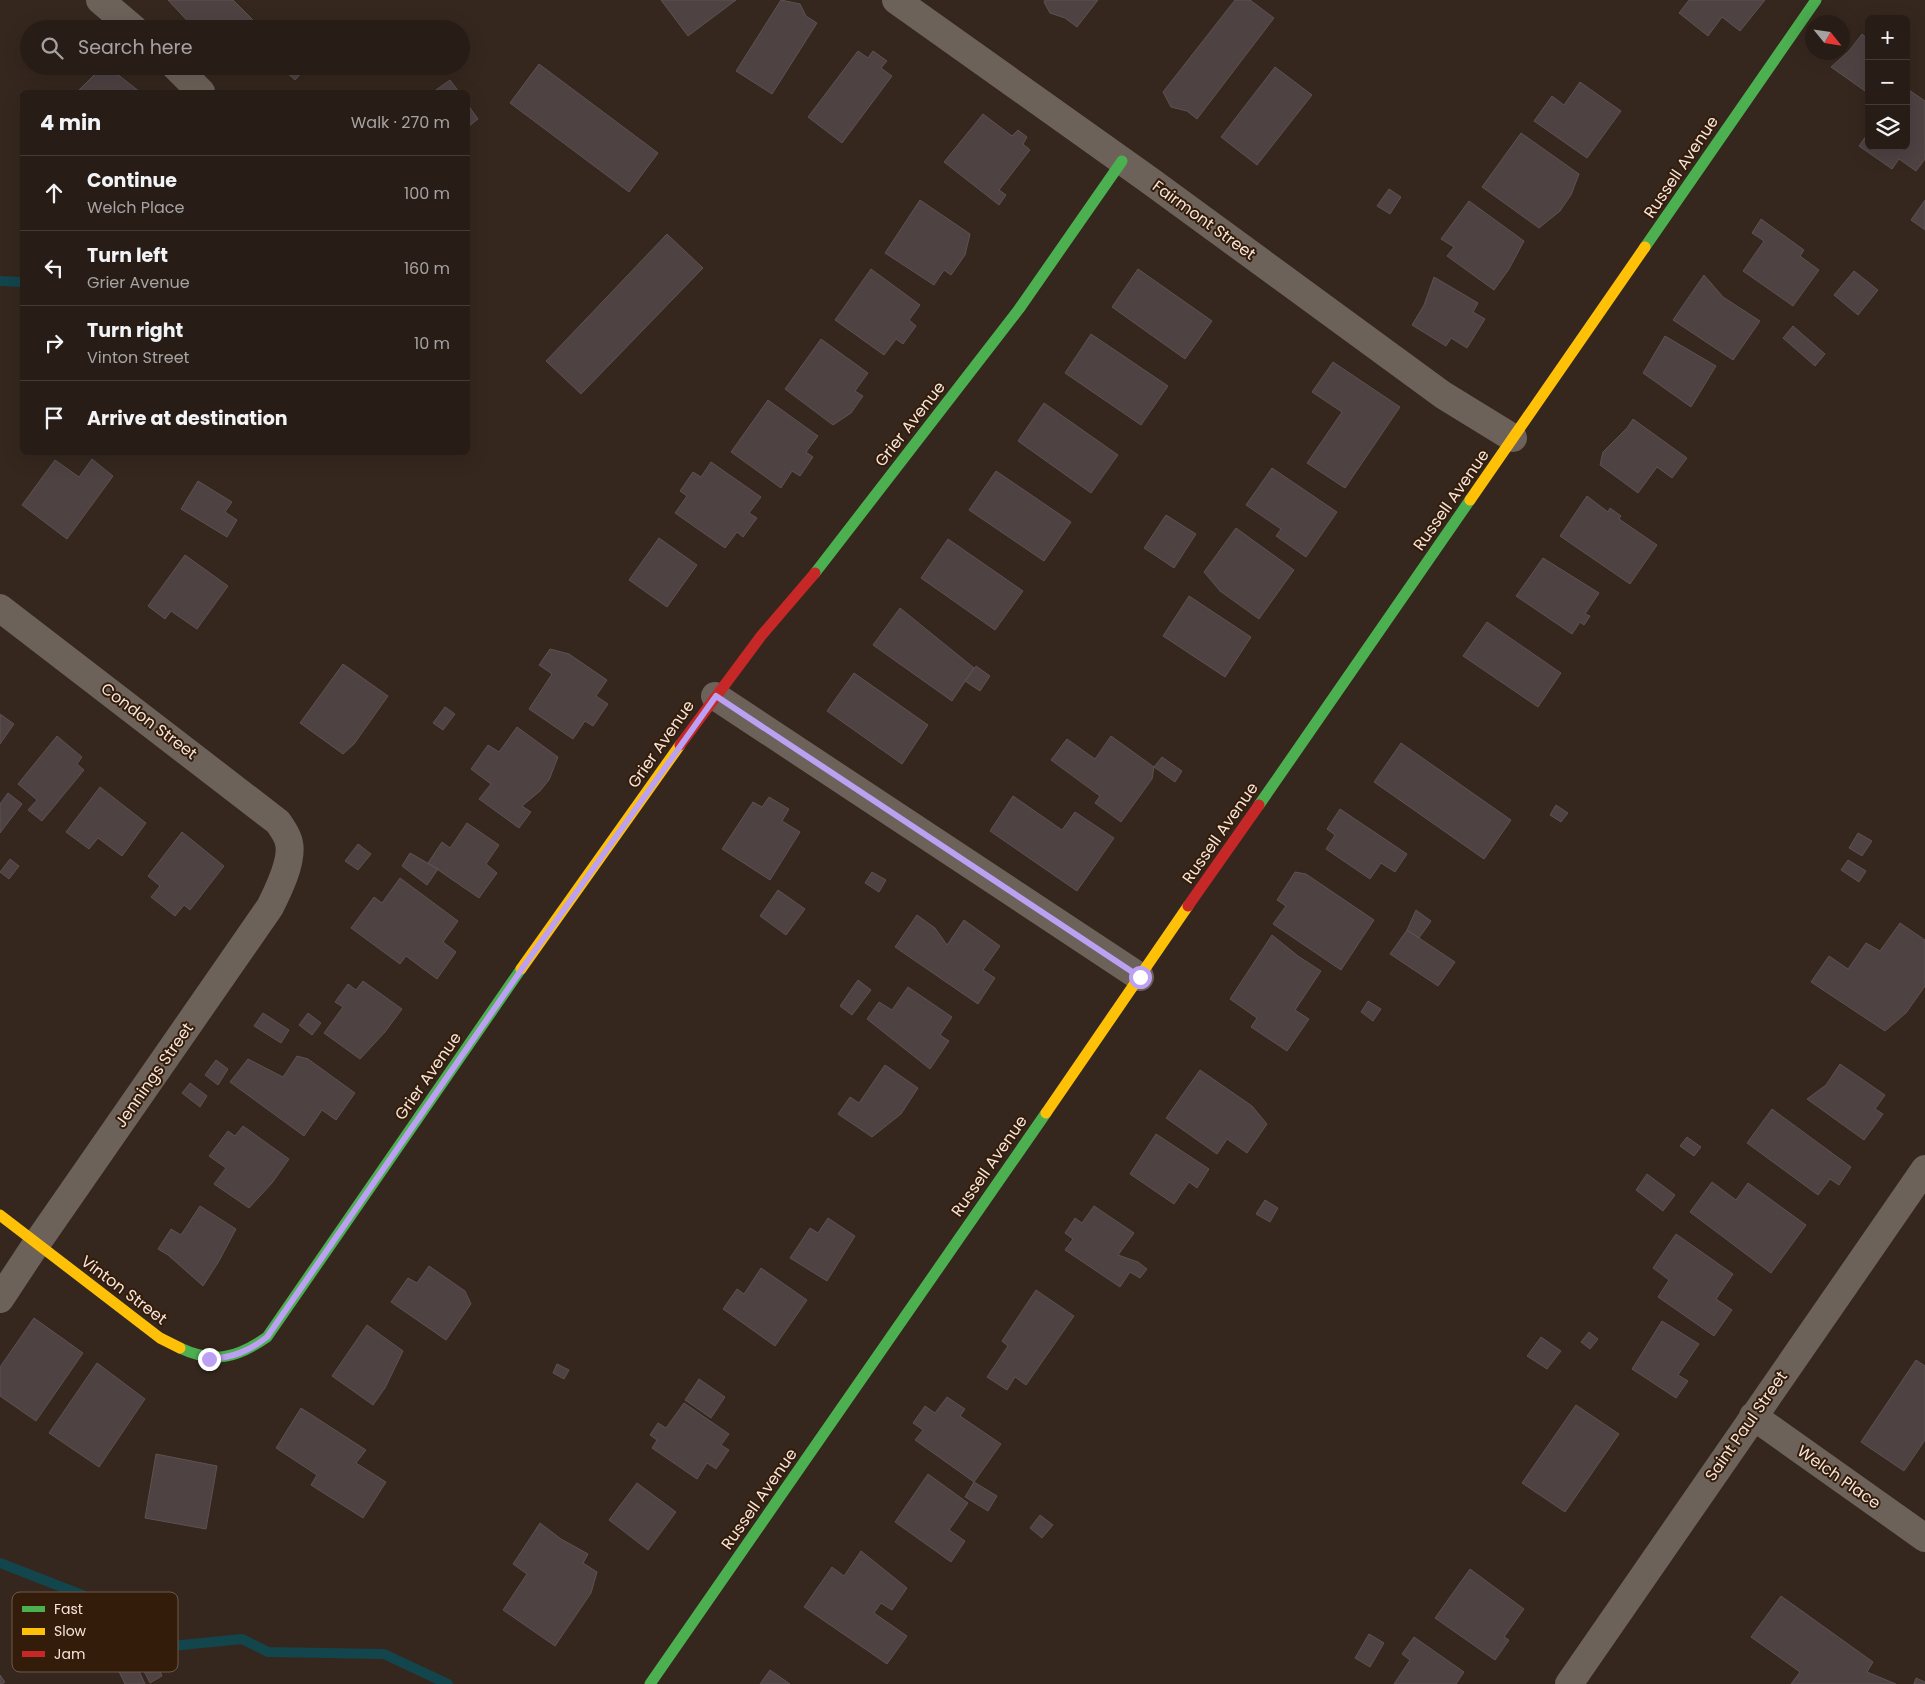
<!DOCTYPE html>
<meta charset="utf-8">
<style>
:root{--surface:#281d16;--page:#342a23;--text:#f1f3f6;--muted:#a5a2a1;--line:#443b35}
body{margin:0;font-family:Poppins,sans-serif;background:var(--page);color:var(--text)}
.controls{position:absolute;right:15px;top:15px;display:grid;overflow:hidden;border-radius:8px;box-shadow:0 5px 20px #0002}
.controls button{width:45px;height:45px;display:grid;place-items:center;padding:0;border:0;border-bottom:1px solid var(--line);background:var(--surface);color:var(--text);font:25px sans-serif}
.compass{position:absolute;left:1805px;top:15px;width:45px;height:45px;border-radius:50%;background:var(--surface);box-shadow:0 5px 20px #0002;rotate:120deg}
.stop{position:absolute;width:15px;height:15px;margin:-11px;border:4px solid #bca0f2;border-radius:50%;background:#fff}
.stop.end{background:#bca0f2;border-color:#fff;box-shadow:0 1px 5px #0008}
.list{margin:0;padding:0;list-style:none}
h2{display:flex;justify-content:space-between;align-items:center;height:65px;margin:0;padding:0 20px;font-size:21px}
h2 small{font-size:16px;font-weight:400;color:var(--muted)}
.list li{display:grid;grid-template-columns:32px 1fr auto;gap:15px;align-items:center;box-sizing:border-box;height:75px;padding:0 20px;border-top:1px solid var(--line)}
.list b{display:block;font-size:19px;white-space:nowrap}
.list p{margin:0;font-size:16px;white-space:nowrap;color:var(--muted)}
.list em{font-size:16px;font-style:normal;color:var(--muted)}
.icon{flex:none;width:28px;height:28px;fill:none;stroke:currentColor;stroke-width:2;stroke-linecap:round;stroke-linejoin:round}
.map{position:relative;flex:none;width:1925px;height:1684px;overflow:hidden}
.search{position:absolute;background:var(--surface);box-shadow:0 5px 20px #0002;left:20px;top:20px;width:450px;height:55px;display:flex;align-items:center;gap:12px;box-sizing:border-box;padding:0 18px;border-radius:28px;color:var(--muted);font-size:19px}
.panel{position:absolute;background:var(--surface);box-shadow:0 5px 20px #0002;left:20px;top:90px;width:450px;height:365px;border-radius:8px}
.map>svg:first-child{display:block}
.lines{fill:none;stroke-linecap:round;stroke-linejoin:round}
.stream{stroke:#13454d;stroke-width:10}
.building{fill:#4e4243;stroke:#5d5152}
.street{stroke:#6d625a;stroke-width:28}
.fast{stroke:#4caf50;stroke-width:11}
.slow{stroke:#ffc107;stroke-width:11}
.jam{stroke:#c62828;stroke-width:11}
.route{stroke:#bca0f2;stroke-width:6}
.labels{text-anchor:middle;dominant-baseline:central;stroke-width:4;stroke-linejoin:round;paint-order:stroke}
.street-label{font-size:16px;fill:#f6e5da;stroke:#341c0a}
.key{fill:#341c0a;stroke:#6e5848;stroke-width:1}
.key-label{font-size:14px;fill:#f6e5da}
</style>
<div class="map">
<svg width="1925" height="1684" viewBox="0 0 1925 1684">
<rect width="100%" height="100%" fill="#35271e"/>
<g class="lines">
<path class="stream" d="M 0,281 L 22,282
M 0,1563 L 113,1607 L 162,1647 L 242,1639 L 268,1652 L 384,1654 L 448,1684"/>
</g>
<path class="building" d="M 168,0 L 233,0 L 254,21 L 247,29 L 195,29 Z
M 661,0 L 736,0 L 688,36 Z
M 781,0 L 800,4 L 806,16 L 817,23 L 772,94 L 736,71 Z
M 1045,0 L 1098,0 L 1077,27 L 1065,18 L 1050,13 L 1044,2 Z
M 1235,0 L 1250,0 L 1274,18 L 1197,119 L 1187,111 L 1171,107 L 1163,92 Z
M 1689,0 L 1765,0 L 1740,31 L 1722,17 L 1708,36 L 1679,13 Z
M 1862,34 L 1869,40 L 1869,86 L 1865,91 L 1831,67 L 1849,51 Z
M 858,51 L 868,58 L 873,51 L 887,61 L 881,68 L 892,76 L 842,143 L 808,117 Z
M 539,64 L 658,153 L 629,192 L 510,103 Z
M 103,66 L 107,66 L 140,92 L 77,92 Z
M 290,66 L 300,66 L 304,70 L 295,80 L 285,71 Z
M 1275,67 L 1312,95 L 1257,165 L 1221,137 Z
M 450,80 L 459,92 L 433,92 Z
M 1580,82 L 1621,111 L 1587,158 L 1534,121 L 1552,96 L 1564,105 Z
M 1906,88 L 1925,101 L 1925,159 L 1916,171 L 1899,159 L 1892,169 L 1859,146 L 1869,132 L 1869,146 L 1906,146 Z
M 468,105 L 478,119 L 468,127 Z
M 983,114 L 1012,136 L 1018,130 L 1027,137 L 1023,144 L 1030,150 L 999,190 L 1006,195 L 999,205 L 944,162 Z
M 1521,133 L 1579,174 L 1571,195 L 1560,211 L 1539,228 L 1482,187 Z
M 1389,189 L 1401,197 L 1390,214 L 1377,206 Z
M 920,200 L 970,234 L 965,255 L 951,275 L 944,270 L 934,285 L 885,253 Z
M 1925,200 L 1925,230 L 1911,220 Z
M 1469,201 L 1524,241 L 1509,269 L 1494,290 L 1447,256 L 1454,247 L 1441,239 Z
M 1761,219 L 1804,250 L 1800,256 L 1819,270 L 1793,306 L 1743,271 L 1764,241 L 1752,233 Z
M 667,234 L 703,268 L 581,394 L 546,361 Z
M 871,269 L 920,305 L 909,320 L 916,326 L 903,344 L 896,339 L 884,355 L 835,320 Z
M 1138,269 L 1212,321 L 1185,359 L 1112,307 Z
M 1854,271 L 1878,290 L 1858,315 L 1834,295 Z
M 1704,275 L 1723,297 L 1760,321 L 1733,360 L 1673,320 Z
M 1434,277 L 1478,303 L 1473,312 L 1485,319 L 1467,348 L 1451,338 L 1446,346 L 1412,325 L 1424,305 Z
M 1793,326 L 1825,354 L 1815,366 L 1783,338 Z
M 1091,334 L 1168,386 L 1141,425 L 1065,373 Z
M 1665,336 L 1716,366 L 1691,407 L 1643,373 Z
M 821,339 L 868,373 L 855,391 L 863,396 L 851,413 L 833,425 L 785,389 Z
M 1333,362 L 1400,407 L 1345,488 L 1307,463 L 1342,412 L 1312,392 Z
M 768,400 L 818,436 L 806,452 L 813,457 L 800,476 L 792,471 L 781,488 L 731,452 Z
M 1044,403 L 1118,455 L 1091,493 L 1018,441 Z
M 1633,419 L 1687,458 L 1672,478 L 1657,467 L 1638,493 L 1600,465 L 1603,452 L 1627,428 Z
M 92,459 L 113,476 L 67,539 L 22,505 L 55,460 L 79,477 Z
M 711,462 L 761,497 L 749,513 L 757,518 L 743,537 L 737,532 L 725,548 L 675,513 L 687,496 L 680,491 L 693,472 L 701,477 Z
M 1272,468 L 1337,512 L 1306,557 L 1276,536 L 1281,529 L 1246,505 Z
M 996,471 L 1071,522 L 1044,561 L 969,510 Z
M 198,481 L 232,502 L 225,512 L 237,520 L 227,537 L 181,509 Z
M 1587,496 L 1608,512 L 1610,508 L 1621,516 L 1619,519 L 1657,545 L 1630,584 L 1560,536 Z
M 1166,515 L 1196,534 L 1174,568 L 1144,548 Z
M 1236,528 L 1294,570 L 1259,619 L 1220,591 L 1204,572 Z
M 659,538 L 697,565 L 667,607 L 629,580 Z
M 948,539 L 1023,591 L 995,630 L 921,578 Z
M 185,555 L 228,586 L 197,629 L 171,611 L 165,619 L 148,606 Z
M 1543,558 L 1599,593 L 1585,614 L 1590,616 L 1584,625 L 1580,622 L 1572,634 L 1516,596 Z
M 1189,596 L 1251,637 L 1225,677 L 1163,636 Z
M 900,608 L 974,668 L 952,701 L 873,645 Z
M 1487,622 L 1561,673 L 1538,707 L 1463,656 Z
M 550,649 L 569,654 L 607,680 L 596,696 L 608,704 L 593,726 L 585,721 L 573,739 L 529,709 L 552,674 L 539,665 Z
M 343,664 L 388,696 L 354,744 L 343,754 L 300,723 Z
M 976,666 L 990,676 L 980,691 L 965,681 Z
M 854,673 L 928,725 L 902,764 L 827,711 Z
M 445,707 L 455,714 L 443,730 L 433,723 Z
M 0,714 L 14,724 L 0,744 Z
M 517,727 L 558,757 L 549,780 L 540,791 L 522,806 L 531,812 L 519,828 L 479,799 L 491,784 L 471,769 L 488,745 L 499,752 Z
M 57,736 L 82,757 L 77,764 L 84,770 L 42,821 L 28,810 L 37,800 L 18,784 Z
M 1111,736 L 1154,767 L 1152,779 L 1121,822 L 1095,803 L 1100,796 L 1051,760 L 1067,739 L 1095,759 Z
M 1401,743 L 1511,820 L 1484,859 L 1374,782 Z
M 1162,757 L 1182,771 L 1175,782 L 1154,767 Z
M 100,787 L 146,823 L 122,856 L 98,838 L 89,849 L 66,832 Z
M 8,793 L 22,804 L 0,833 L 0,804 Z
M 1013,796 L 1062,830 L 1075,812 L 1114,838 L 1077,891 L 990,831 Z
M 769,797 L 789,809 L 782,821 L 800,832 L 770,880 L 722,849 L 753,802 L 762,807 Z
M 1556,805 L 1568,813 L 1561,822 L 1550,815 Z
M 1340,809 L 1407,854 L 1395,872 L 1381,863 L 1370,879 L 1326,849 L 1335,835 L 1327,829 Z
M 467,823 L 499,845 L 486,864 L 497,873 L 479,898 L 428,863 L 442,842 L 450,848 Z
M 182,832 L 224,866 L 190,910 L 184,905 L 175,916 L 151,897 L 160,886 L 148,876 Z
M 1858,833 L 1872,841 L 1862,856 L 1849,848 Z
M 358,844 L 371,854 L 358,870 L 345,861 Z
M 410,853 L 438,869 L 427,885 L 402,866 Z
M 10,859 L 19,866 L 9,879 L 0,872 Z
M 1848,860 L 1866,871 L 1859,882 L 1841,870 Z
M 872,872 L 886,880 L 879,892 L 865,883 Z
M 1295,872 L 1306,874 L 1374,920 L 1341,970 L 1273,924 L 1286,906 L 1277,900 Z
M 400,878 L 458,921 L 443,942 L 456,952 L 437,979 L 406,956 L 400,964 L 351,928 L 374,897 L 382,903 Z
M 778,890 L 805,909 L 786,935 L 760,916 Z
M 1416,910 L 1431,921 L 1419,938 L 1407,930 Z
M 917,915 L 935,928 L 947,945 L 964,920 L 1000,946 L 983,970 L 995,978 L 978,1004 L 895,947 Z
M 1900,923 L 1925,940 L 1925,986 L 1906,1013 L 1885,1031 L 1811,982 L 1829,956 L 1848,969 L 1866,943 L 1880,951 Z
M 1407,930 L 1455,962 L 1438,986 L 1390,954 Z
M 1272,935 L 1298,956 L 1321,971 L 1295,1010 L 1309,1019 L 1287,1051 L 1251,1027 L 1257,1018 L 1230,999 Z
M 858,980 L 871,990 L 852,1015 L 840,1006 Z
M 363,981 L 402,1009 L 385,1032 L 360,1059 L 324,1033 L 343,1007 L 335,1002 L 348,984 L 356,990 Z
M 908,987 L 952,1017 L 940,1035 L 949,1041 L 930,1069 L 867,1019 L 879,1002 L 892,1010 Z
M 1368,1001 L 1381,1009 L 1373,1021 L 1361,1012 Z
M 263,1013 L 289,1030 L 281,1043 L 254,1026 Z
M 308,1013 L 321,1023 L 312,1035 L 299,1025 Z
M 297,1056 L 308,1059 L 355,1093 L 336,1120 L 322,1110 L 304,1136 L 230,1082 L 248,1059 L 283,1077 Z
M 216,1060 L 228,1069 L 218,1085 L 205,1075 Z
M 1840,1064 L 1885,1095 L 1875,1109 L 1883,1114 L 1864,1140 L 1807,1099 L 1826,1085 Z
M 885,1065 L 918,1088 L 901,1114 L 872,1137 L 838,1114 L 850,1097 L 859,1103 Z
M 1200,1070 L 1252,1106 L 1267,1124 L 1247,1153 L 1227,1139 L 1217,1154 L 1166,1118 Z
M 190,1083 L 207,1096 L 200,1107 L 182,1093 Z
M 1772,1109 L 1851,1167 L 1839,1185 L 1830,1179 L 1818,1195 L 1747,1143 Z
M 243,1126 L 289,1159 L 272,1183 L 249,1208 L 214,1184 L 226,1168 L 209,1156 L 228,1131 L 235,1136 Z
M 1156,1134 L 1209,1169 L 1197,1188 L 1189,1182 L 1174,1204 L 1130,1174 Z
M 1687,1137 L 1701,1147 L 1694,1156 L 1680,1146 Z
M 1647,1174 L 1675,1195 L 1663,1211 L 1636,1190 Z
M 1712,1182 L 1736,1200 L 1748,1183 L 1806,1225 L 1771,1273 L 1690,1212 Z
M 1265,1200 L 1278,1208 L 1270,1222 L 1256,1214 Z
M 200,1206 L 236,1229 L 219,1261 L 203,1286 L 168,1255 L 158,1249 L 171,1229 L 181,1235 Z
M 1094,1206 L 1134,1233 L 1118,1255 L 1138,1262 L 1147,1269 L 1140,1278 L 1130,1272 L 1120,1287 L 1065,1250 L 1073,1239 L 1065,1233 L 1075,1218 L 1082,1223 Z
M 828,1218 L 855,1236 L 827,1281 L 790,1258 L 810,1228 L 818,1233 Z
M 1676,1234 L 1733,1274 L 1716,1299 L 1732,1310 L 1714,1336 L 1658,1297 L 1669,1280 L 1653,1268 Z
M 429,1266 L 465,1291 L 471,1304 L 446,1340 L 391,1302 L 408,1278 L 417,1283 Z
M 761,1268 L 807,1300 L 775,1346 L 723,1309 L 737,1289 L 744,1294 Z
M 1036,1290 L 1074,1316 L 1026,1385 L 1015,1377 L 1007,1390 L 987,1377 L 1008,1346 L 1002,1341 Z
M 34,1318 L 83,1353 L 36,1421 L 0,1396 L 0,1367 Z
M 1662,1321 L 1699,1344 L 1678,1375 L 1688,1381 L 1676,1398 L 1632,1369 Z
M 367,1325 L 403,1351 L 385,1388 L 373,1405 L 332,1376 Z
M 1589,1332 L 1598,1339 L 1590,1349 L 1581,1342 Z
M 1541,1337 L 1561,1351 L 1547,1369 L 1527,1356 Z
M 1916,1360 L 1925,1366 L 1925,1440 L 1904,1471 L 1861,1442 Z
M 97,1363 L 145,1399 L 99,1467 L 49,1433 Z
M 557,1364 L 569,1370 L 564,1379 L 553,1373 Z
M 699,1379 L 725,1397 L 711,1418 L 685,1400 Z
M 947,1397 L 965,1409 L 960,1416 L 1001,1444 L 974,1482 L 915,1440 L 923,1430 L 913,1423 L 925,1406 L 935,1413 Z
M 684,1403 L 729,1434 L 721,1445 L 729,1450 L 716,1469 L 707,1463 L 697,1479 L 652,1448 L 657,1440 L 650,1435 L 658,1423 L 666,1428 Z
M 1576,1405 L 1619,1434 L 1565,1512 L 1522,1483 Z
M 301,1408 L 366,1450 L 356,1463 L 386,1482 L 363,1518 L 311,1485 L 317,1475 L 276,1448 Z
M 156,1454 L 217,1466 L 206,1529 L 145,1518 Z
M 928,1474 L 968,1503 L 949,1530 L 965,1541 L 951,1562 L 895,1522 Z
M 974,1482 L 997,1496 L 988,1511 L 965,1497 Z
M 637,1483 L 676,1512 L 648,1550 L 609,1520 Z
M 1040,1515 L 1053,1525 L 1042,1538 L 1030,1528 Z
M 540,1523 L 561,1539 L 588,1554 L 583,1563 L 597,1572 L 591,1593 L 555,1646 L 503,1610 L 527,1574 L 513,1564 Z
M 861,1551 L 907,1588 L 892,1610 L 881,1603 L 874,1613 L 907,1636 L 887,1664 L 804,1607 L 832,1567 L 844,1576 Z
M 1470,1569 L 1524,1609 L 1504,1637 L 1509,1640 L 1495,1660 L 1435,1618 Z
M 1781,1596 L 1873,1662 L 1867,1672 L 1896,1684 L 1791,1684 L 1800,1672 L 1751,1637 Z
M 1369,1634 L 1384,1643 L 1370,1667 L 1355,1658 Z
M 1414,1637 L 1464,1672 L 1456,1684 L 1394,1684 L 1410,1660 L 1402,1654 Z
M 130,1651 L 145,1684 L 125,1684 L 113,1659 Z
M 155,1660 L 162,1676 L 150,1683 L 142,1667 Z
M 770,1670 L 790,1684 L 760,1684 Z
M 0,1675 L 5,1682 L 2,1684 L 0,1684 Z
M 1916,1678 L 1925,1682 L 1925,1684 L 1914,1684 Z"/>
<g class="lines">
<path class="street" d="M 100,0 L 134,29
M 896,0 L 1149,180 L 1443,395 L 1513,438
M 175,66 L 201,92
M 0,608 L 278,822 C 282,828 288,836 289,843 C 293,861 278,891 270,907 L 37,1243 L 0,1299
M 715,696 L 1140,977
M 1753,1416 L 1925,1538
M 1569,1684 L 1925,1169"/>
<path class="fast" d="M 1645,247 L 1816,0
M 815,573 L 1019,309 L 1122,161
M 1259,805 L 1470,500
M 180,1348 C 214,1364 237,1358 267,1337 L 521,969
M 650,1684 L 1046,1113"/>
<path class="slow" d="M 1470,500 L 1645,247
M 521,969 L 680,745
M 1046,1113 L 1188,906
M 0,1215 L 160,1338 L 180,1348"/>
<path class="jam" d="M 680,745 L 761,636 L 815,573
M 1188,906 L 1259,805"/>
</g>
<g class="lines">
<path class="route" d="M 209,1359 C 232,1358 249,1351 267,1337 L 526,963 L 716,696 L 1140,977"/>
</g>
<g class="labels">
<g class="street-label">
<text transform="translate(1681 167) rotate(-56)">Russell Avenue</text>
<text transform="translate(1204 220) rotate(36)">Fairmont Street</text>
<text transform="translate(910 424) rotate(-52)">Grier Avenue</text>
<text transform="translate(1451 500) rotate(-55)">Russell Avenue</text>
<text transform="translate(149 721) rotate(37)">Condon Street</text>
<text transform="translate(661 744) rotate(-55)">Grier Avenue</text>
<text transform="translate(1220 833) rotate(-55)">Russell Avenue</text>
<text transform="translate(154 1075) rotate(-55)">Jennings Street</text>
<text transform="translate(428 1076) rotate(-55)">Grier Avenue</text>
<text transform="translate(989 1166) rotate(-55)">Russell Avenue</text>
<text transform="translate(124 1290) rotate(37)">Vinton Street</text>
<text transform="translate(1746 1426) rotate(-55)">Saint Paul Street</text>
<text transform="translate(1839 1477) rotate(35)">Welch Place</text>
<text transform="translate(759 1499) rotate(-55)">Russell Avenue</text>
</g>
</g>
<rect x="12" y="1592" width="166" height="80" rx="8" class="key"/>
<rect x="22" y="1606" width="23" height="6" fill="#4caf50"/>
<rect x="22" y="1628" width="23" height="7" fill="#ffc107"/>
<rect x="22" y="1651" width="23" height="6" fill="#c62828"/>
<g class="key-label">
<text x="54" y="1614">Fast</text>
<text x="54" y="1636">Slow</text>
<text x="54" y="1659">Jam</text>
</g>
</svg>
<div class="controls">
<button>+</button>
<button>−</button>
<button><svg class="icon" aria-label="layers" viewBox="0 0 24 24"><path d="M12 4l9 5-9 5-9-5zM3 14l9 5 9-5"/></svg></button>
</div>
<svg class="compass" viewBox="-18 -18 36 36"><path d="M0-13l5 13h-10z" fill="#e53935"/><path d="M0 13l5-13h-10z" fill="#a5a2a1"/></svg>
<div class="stop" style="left:1140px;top:977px"></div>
<div class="stop end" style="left:209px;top:1359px"></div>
<div class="search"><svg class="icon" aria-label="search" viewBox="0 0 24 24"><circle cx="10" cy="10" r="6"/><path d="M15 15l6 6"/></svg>Search here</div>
<section class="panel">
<h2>4 min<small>Walk · 270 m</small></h2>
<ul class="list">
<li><svg class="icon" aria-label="ahead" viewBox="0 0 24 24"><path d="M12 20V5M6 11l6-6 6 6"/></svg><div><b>Continue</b><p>Welch Place</p></div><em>100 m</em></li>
<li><svg class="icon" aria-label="left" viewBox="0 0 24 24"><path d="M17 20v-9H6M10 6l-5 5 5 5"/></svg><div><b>Turn left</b><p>Grier Avenue</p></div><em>160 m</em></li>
<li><svg class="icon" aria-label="right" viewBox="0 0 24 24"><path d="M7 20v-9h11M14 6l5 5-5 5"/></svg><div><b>Turn right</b><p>Vinton Street</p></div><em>10 m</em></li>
<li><svg class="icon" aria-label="arrive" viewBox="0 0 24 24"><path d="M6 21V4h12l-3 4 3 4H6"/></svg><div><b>Arrive at destination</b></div></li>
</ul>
</section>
</div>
